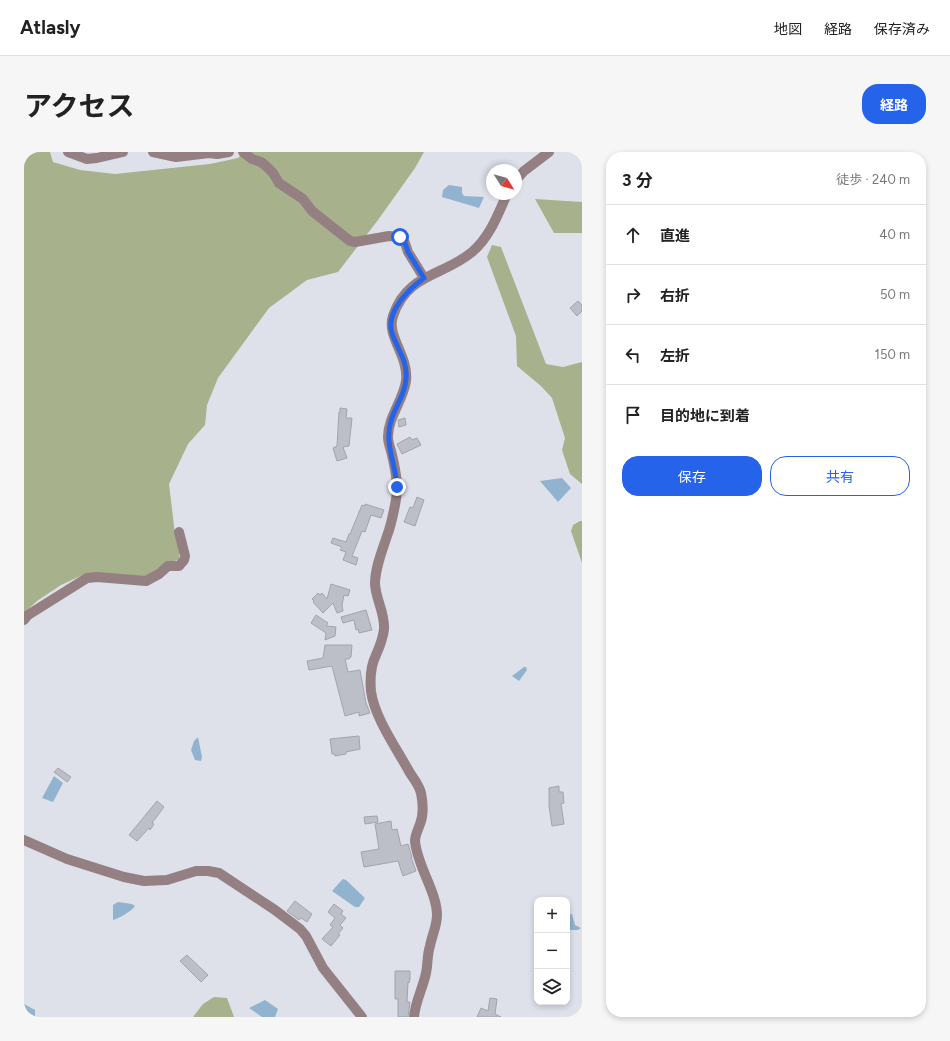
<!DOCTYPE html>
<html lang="ja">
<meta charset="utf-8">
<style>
:root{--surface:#fff;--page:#f6f6f6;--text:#222;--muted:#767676;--line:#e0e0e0;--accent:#2563eb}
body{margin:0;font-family:Figtree,"Noto Sans JP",sans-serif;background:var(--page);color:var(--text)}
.controls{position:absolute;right:12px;bottom:12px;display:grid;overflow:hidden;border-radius:8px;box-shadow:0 2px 6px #0003}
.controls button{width:36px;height:36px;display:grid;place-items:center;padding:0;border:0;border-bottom:1px solid var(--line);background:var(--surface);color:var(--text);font:20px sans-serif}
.compass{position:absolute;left:462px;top:12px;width:36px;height:36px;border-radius:50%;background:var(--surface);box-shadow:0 2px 6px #0003;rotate:127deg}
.stop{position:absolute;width:12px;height:12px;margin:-9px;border:3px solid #2563eb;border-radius:50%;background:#fff}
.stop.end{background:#2563eb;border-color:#fff;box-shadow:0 1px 4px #0008}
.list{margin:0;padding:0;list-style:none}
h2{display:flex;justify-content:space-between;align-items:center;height:52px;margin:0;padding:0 16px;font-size:17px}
h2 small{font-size:13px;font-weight:400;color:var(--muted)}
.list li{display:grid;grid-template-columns:26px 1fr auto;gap:12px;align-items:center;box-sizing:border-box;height:60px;padding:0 16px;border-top:1px solid var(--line)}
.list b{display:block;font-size:15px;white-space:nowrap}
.list em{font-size:13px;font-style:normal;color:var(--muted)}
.actions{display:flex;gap:8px;padding:12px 16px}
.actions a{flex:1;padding:9px 0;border:1px solid var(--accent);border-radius:16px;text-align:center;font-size:14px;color:var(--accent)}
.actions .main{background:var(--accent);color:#fff}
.icon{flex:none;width:22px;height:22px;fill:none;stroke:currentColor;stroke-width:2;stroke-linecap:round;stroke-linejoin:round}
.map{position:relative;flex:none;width:558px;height:865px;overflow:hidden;border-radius:16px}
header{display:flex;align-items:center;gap:24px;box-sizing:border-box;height:56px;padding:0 20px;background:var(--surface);border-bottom:1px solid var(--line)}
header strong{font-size:19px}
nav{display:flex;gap:22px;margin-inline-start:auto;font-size:14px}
.intro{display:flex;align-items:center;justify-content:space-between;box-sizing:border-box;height:96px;padding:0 24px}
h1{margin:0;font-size:28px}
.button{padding:10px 18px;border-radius:16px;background:var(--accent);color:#fff;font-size:14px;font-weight:700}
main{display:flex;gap:24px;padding:0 24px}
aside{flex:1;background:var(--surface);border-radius:16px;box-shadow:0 2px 6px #0003}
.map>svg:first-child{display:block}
.forest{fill:#a7b18b}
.water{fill:#92b3cf}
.building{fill:#bcbfc7;stroke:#a1a4ad}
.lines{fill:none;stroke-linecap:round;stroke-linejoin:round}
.minor{stroke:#948083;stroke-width:10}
.route{stroke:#2563eb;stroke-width:5}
</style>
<header>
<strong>Atlasly</strong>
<nav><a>地図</a><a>経路</a><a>保存済み</a></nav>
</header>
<div class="intro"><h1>アクセス</h1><a class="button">経路</a></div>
<main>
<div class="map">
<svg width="558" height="865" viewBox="0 0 558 865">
<rect width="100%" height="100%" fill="#dee1ea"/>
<path class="forest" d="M 0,0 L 26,0 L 29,10 L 56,18 L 91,22 L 186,12 L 214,6 L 220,0 L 400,0 L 391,16 L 354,68 L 314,120 L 283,128 L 245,156 L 194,226 L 183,253 L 181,273 L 164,292 L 145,332 L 151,382 L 155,393 L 155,407 L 140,414 L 121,427 L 63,421 L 37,433 L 13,449 L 0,461 Z
M 511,47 L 558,50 L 558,81 L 530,81 Z
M 468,93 L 477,95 L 522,212 L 539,215 L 558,210 L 558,332 L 546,322 L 538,298 L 541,286 L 528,246 L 517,234 L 493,214 L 492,184 L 463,105 Z
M 556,369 L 558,369 L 558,411 L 547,379 L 549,373 Z
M 190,845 L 203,846 L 210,865 L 169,865 L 179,852 Z"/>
<path class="water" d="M 425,33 L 438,35 L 438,41 L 440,44 L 460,45 L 455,56 L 418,45 L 419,38 Z
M 538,326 L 547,336 L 534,350 L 516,329 Z
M 500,515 L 502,515 L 503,518 L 495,529 L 488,524 Z
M 174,585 L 178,605 L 177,609 L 171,608 L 167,598 L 170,589 Z
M 30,624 L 39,631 L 29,650 L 18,646 Z
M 319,727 L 322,728 L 341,746 L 335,755 L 331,755 L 308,739 L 316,730 Z
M 94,750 L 108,752 L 111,754 C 108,759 94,767 89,768 L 89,753 Z
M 548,762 L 551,773 L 557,776 L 554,778 L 543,778 L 543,763 Z
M 241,848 L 254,857 L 251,865 L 238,865 L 225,856 Z
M 0,852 L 11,858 L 11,864 L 0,865 Z"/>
<path class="building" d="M 554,149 L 558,153 L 558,159 L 553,164 L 546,156 Z
M 316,256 L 323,257 L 322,266 L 328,266 L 325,294 L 319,295 L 323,306 L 313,309 L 309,296 L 313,294 L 315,260 L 316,260 Z
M 381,266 L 382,273 L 375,275 L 374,268 Z
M 386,285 L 388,288 L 393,286 L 397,293 L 378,302 L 373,292 Z
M 393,345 L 400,348 L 391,374 L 380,370 L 386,355 L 389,356 Z
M 341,352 L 360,358 L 357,366 L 347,363 L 341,380 L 338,379 L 328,404 L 334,406 L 332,413 L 319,408 L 322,400 L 316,398 L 318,395 L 307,391 L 309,386 L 322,390 L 325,382 L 326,382 L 338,353 L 341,354 Z
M 307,432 L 326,438 L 324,444 L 320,443 L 318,453 L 319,459 L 313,461 L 309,451 L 299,461 L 289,450 L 290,449 L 288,447 L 294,441 L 296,443 L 298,441 L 303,447 Z
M 342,458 L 348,478 L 335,481 L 334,477 L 332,478 L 330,468 L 319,471 L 317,465 Z
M 292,463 L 304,471 L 302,474 L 312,475 L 311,484 L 301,488 L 302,481 L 287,471 Z
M 301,493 L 328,493 L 327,505 L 326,505 L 325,507 L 321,507 L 324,520 L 336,518 L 342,551 L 346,561 L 335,564 L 335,560 L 321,564 L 308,514 L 285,518 L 283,509 L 299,506 Z
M 335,584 L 336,597 L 322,600 L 322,602 L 311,604 L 311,602 L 308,602 L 306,587 Z
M 34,616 L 47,625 L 43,630 L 30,620 Z
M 535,634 L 535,640 L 539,640 L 540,651 L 537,652 L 540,672 L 528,674 L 525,654 L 525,636 Z
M 133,649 L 140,655 L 128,671 L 130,672 L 126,678 L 125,676 L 113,689 L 105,683 Z
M 353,664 L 354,670 L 341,672 L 340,665 Z
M 367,669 L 368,678 L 373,677 L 377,694 L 384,692 L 388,705 L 387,705 L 392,719 L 379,724 L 374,709 L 340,715 L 337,700 L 355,697 L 351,672 Z
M 271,749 L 288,762 L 283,770 L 277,766 L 275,768 L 263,759 Z
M 310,752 L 319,759 L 317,762 L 322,766 L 316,773 L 319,776 L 314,782 L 316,783 L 307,794 L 298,787 L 309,775 L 306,773 L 311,766 L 304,760 Z
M 163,803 L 184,823 L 177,830 L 156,809 Z
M 371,819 L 386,819 L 386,827 L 385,831 L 384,830 L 383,850 L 386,850 L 384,865 L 374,865 L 374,847 L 371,847 Z
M 466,846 L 473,847 L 471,862 L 477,865 L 453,865 L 457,856 L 464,859 Z"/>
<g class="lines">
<path class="minor" d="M 44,0 L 63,7 L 73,6 L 99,0
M 129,0 L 152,5 L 185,1 L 193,2 L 205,0
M 219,0 L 228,7 L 237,10 L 242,14 L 249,21 L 255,31 L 279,47 L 288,59 L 326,89 L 331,90 L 365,84 L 376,85 L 381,91 L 384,100 L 400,126
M 492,28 L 500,19 L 525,0
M 0,468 L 4,463 L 63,426 L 73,425 L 122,429 L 135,422 L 144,414 L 155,414 L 160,408 L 161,404 L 155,380
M 0,688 L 43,707 L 100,725 L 120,729 L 143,728 L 172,719 L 184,719 L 195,721 L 251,758 L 276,777 L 282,784 L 299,816 L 338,865
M 390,865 C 391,850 399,836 402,821 C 404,812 403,803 406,794 C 408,783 413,774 413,763 C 413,740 393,714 391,689 C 391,683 394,678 396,672 C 400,662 399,651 397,641 C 395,633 390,627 386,621 C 373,597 350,565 347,539 C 346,528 347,513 352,503 C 356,494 359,487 360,477 C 361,461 352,448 351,432 C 351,416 358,399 363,384 C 367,374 369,363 371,353 C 375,336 372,320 368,303 C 367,298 364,291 364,285 C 364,265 379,249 382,229 C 385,204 362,184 369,164 C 383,121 420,124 448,100 C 466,85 474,62 483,42"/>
</g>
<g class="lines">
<path class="route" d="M 373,335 C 372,313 360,291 367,269 C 371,254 381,244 382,227 C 384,209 373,197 368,181 C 361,160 385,137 400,126 L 384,100 L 381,91 L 376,85"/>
</g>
</svg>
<div class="controls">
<button>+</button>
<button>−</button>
<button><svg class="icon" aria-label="layers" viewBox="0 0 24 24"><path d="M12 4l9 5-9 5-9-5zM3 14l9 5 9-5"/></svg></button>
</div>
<svg class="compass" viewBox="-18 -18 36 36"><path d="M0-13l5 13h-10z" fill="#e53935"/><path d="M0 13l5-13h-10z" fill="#767676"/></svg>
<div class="stop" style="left:376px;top:85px"></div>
<div class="stop end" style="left:373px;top:335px"></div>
</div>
<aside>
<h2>3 分<small>徒歩 · 240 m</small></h2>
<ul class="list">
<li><svg class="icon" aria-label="ahead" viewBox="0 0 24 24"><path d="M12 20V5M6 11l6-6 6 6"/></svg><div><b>直進</b></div><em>40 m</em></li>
<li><svg class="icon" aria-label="right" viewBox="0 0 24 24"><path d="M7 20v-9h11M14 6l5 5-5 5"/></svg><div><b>右折</b></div><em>50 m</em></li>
<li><svg class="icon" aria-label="left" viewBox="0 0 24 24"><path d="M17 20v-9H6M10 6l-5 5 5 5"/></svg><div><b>左折</b></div><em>150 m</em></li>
<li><svg class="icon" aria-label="arrive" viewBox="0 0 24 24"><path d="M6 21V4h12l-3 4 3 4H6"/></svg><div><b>目的地に到着</b></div></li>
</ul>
<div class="actions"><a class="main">保存</a><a>共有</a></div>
</aside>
</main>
